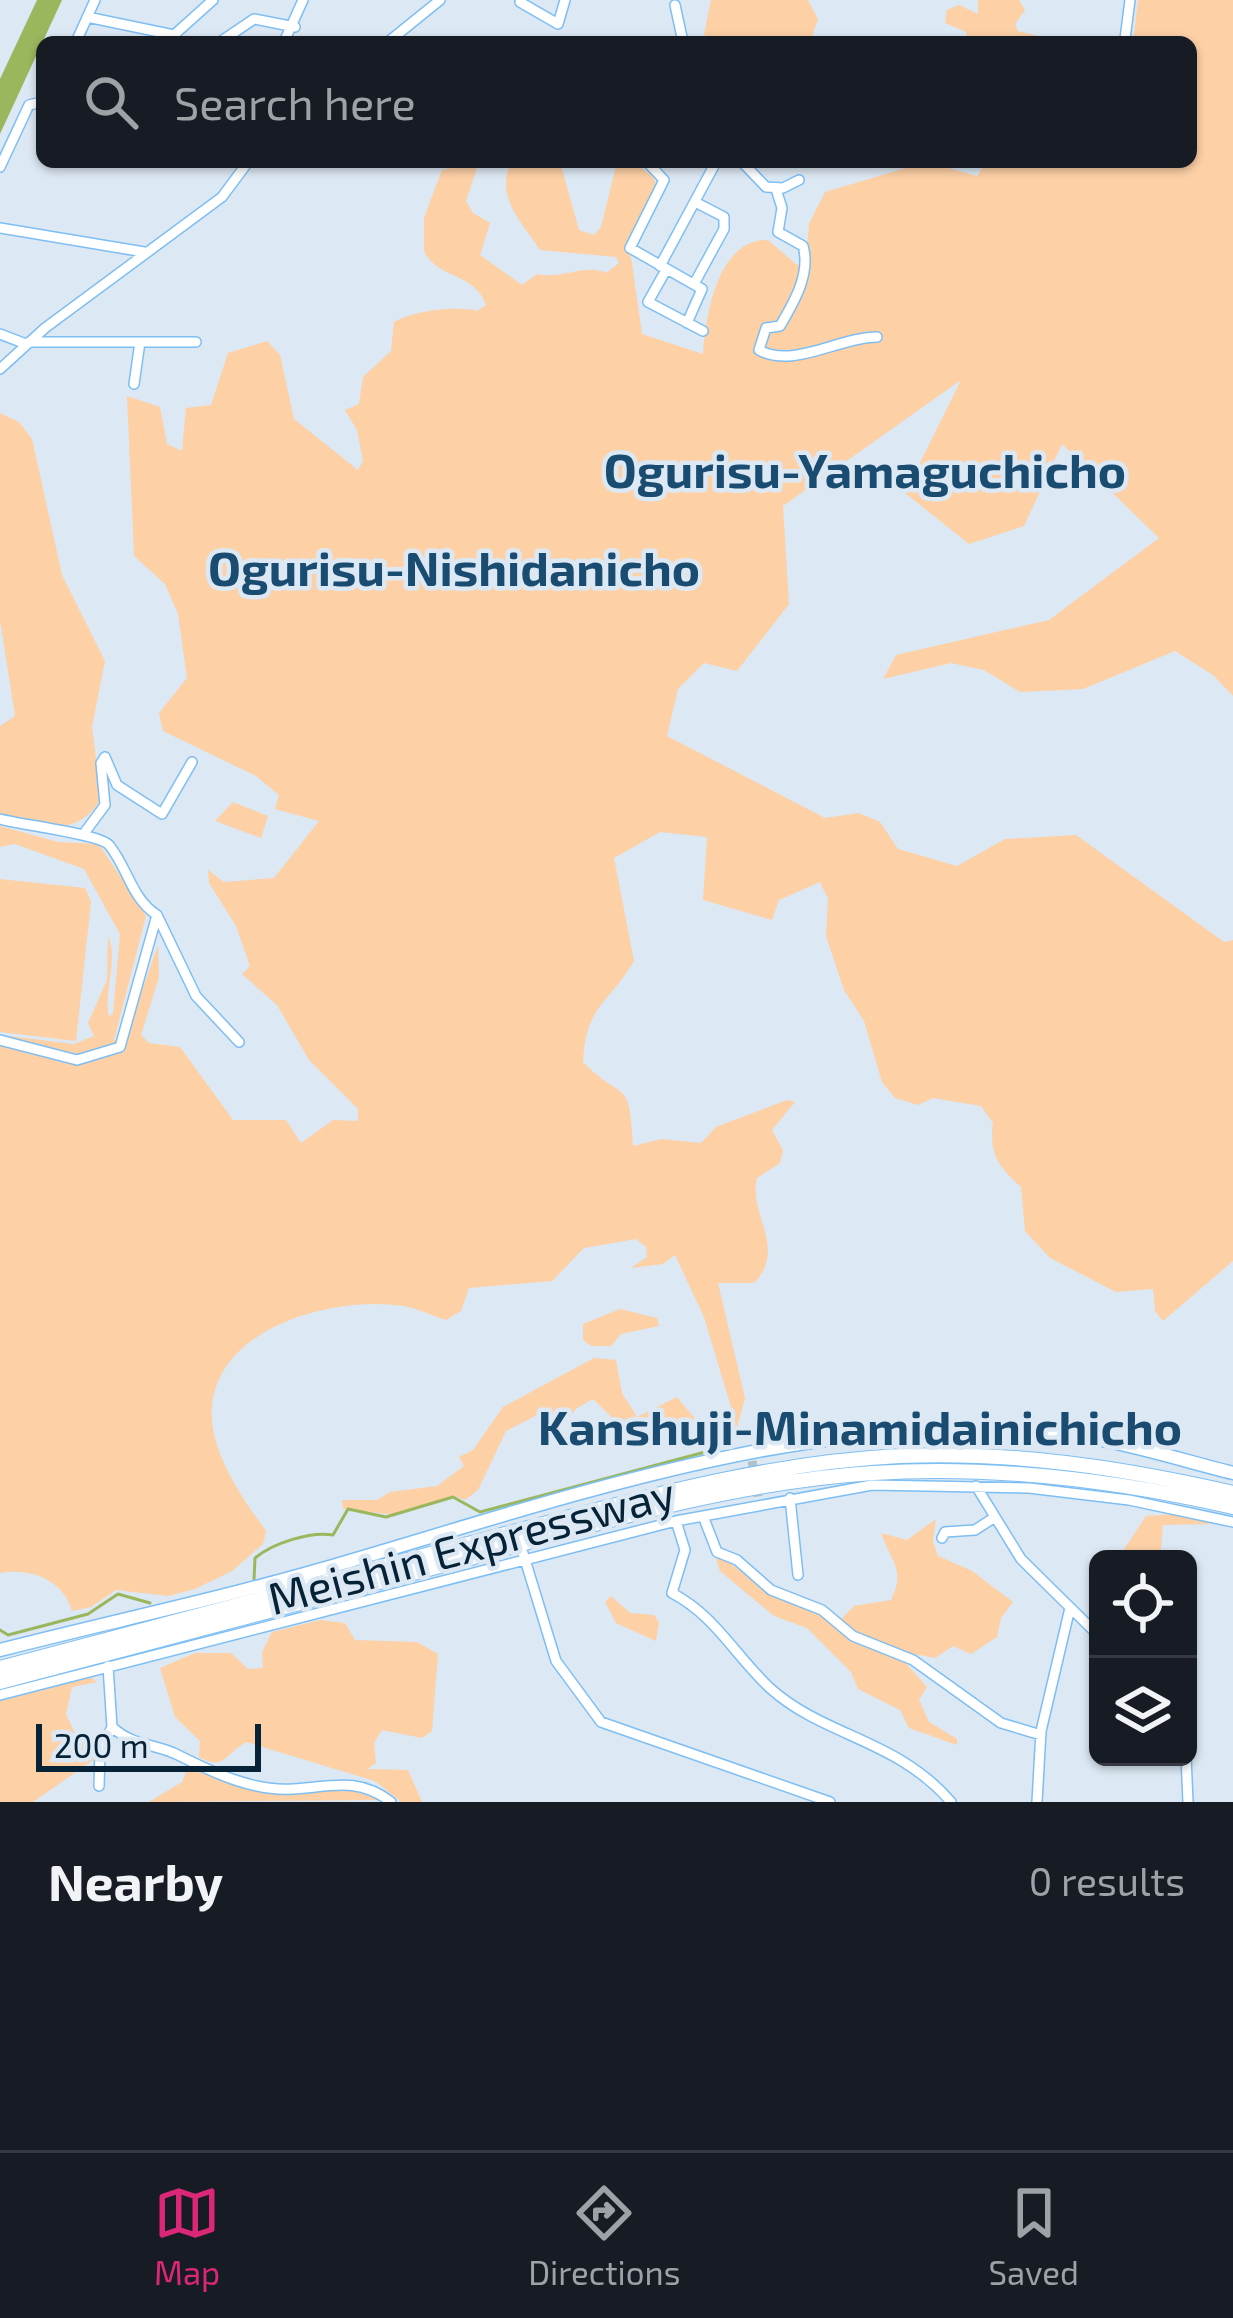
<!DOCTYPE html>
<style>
:root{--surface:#171b24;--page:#20242c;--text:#f1f3f6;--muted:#9ea1a6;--line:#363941;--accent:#db2777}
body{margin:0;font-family:"Exo 2",sans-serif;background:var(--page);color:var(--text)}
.controls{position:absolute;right:36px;bottom:36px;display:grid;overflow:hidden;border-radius:18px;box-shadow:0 3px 9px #0004}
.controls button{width:108px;height:108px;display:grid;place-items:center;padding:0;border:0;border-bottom:3px solid var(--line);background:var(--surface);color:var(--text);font:60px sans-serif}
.scale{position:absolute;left:36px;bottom:30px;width:225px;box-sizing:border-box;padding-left:12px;border:6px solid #062236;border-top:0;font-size:33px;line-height:42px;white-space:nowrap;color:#062236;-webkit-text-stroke:9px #dce8f3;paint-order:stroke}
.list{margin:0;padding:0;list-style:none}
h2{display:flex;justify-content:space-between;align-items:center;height:156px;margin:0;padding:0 48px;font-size:51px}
h2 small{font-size:39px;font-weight:400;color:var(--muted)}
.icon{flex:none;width:66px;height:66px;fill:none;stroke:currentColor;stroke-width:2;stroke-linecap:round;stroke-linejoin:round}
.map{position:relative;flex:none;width:1233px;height:1802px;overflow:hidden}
.search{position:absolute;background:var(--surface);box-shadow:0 3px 9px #0004;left:36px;right:36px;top:36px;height:132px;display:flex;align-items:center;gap:30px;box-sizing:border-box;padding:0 42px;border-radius:18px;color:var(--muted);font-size:45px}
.sheet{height:348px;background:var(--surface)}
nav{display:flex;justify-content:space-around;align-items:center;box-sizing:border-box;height:168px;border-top:3px solid var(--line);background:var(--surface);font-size:33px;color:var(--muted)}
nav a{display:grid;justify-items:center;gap:6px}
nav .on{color:var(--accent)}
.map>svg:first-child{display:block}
.green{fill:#fdd0a6}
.water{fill:#9ab75d}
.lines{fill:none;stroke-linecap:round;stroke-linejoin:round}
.stream{stroke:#9ab75d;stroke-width:3}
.minor-tunnel{stroke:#b1c0cd;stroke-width:9;stroke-dasharray:9 4.5;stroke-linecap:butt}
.minor-casing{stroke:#7dbef3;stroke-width:12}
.major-casing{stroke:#7dbef3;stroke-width:15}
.highway-casing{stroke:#7dbef3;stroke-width:16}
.minor{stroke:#fff;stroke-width:9}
.major{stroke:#fff;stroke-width:12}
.highway{stroke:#fff;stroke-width:14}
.labels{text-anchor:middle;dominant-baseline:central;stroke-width:9;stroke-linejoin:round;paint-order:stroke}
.street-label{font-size:45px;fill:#062236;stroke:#dce8f3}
.neighbourhood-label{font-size:48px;font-weight:bold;fill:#1a4c71;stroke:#dce8f3}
</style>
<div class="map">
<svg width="1233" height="1802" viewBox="0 0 1233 1802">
<rect width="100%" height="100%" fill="#dce8f3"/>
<path class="green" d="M 711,0 L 808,0 L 818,19 L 810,42 L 710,42 L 704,34 Z
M 978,0 L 1019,0 L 1025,10 L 1015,24 L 1018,31 L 1062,42 L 969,42 L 966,32 L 945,23 L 947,10 L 959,5 L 978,14 Z
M 1138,0 L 1233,0 L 1233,696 L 1213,675 L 1175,651 L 1083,689 L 1020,692 L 984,670 L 951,663 L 883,679 L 896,655 L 1049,620 L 1159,538 L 1062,444 L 1024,526 L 969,544 L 905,493 L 961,380 L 783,506 L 789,604 L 737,671 L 704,663 L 678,689 L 667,736 L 825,818 L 859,813 L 880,822 L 898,849 L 957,866 L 1005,839 L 1076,835 L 1224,942 L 1233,940 L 1233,1261 L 1163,1321 L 1155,1311 L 1153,1289 L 1116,1292 L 1050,1258 L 1025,1231 L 1021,1187 C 998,1166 989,1154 993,1123 L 981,1106 L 933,1098 L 918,1105 L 895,1098 L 882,1082 L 864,1021 L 844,990 L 826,936 L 828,899 L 820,882 L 779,900 L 772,920 L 703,900 L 707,837 L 660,832 L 614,858 L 634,961 C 607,1006 586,1005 583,1062 C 624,1104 629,1074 633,1146 L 661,1139 L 701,1143 L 716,1127 L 787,1100 L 795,1102 L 772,1130 L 783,1150 L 780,1163 L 757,1178 C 748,1215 788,1248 754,1283 L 718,1283 L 745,1398 L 736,1431 L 727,1436 L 721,1431 L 734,1417 L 704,1317 L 675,1255 L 663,1264 L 631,1268 L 647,1257 L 646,1247 L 636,1239 L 584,1248 L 552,1281 L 469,1288 L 461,1311 L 446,1320 C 432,1316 417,1308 403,1306 C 334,1295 218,1327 212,1407 C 208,1450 243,1499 266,1531 L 263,1544 L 232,1571 L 195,1589 L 168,1596 L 116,1590 L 91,1607 L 72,1611 C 63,1579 30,1568 0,1573 L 0,1035 L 74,1044 L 94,1036 L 88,1023 L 107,980 L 108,936 C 119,959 103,991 109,1016 L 113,1014 L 120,934 L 84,869 L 15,844 L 0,847 L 0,826 L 58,842 L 99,844 L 146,916 L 114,1040 L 125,1039 L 158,945 L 159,977 L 141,1035 L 149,1043 L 180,1047 L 233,1120 L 286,1120 L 301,1143 L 333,1120 L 358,1121 L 358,1109 L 309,1060 L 277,1005 L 242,974 L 250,966 L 236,926 L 209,883 L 208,870 L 224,882 L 274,878 L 319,821 L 275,809 L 279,795 L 256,776 L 163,731 L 159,713 L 187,678 L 178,614 L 165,584 L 134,556 L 127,396 L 160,407 L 167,444 L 182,451 L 186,408 L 211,405 L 228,353 L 267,341 L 280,355 L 294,419 L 358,470 L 363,461 L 357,430 L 345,410 L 359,404 L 363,377 L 391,351 L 394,322 C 412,311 457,305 477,311 L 486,305 C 475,272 438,280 424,251 L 424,218 L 442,170 L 479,162 L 466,201 L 473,213 L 490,223 L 480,255 L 522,285 L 537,274 C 562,280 585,263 606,273 L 619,263 L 616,257 L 540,250 C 521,221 495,198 511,162 L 560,162 L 579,230 L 594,235 L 601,227 L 617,162 C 631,162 654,170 656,185 L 629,243 L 642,334 L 703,354 C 706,313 718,239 768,240 L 797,265 L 806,261 L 809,224 L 825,192 L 926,162 L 977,176 L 986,162 L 1191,162 L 1191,42 L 1133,42 Z
M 0,413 L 19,422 L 32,439 L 62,575 L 105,661 L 92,727 L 101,799 C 75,841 40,824 0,815 L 0,726 L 15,716 L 0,620 Z
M 233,802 L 268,816 L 261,838 L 215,821 Z
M 0,879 L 85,888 L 91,902 L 76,1041 L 0,1032 Z
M 620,1309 L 657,1318 L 659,1326 L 621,1334 L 611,1346 L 591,1346 L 583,1340 L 583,1324 Z
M 594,1358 L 616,1360 L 622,1393 L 637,1417 L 677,1397 L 701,1426 L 684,1423 L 653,1448 L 642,1447 L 593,1399 L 577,1408 L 552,1437 L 539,1414 L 506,1431 L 478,1490 L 465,1500 L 454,1496 L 396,1515 L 343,1509 L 342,1500 L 377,1500 L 390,1492 L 437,1486 L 464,1466 L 459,1457 L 473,1450 L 503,1407 Z
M 1176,1514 L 1212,1524 L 1163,1525 L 1160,1559 L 1126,1559 L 1121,1554 L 1146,1516 Z
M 936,1519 L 933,1542 L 938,1556 L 972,1571 L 1013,1602 L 1001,1618 L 997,1637 L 971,1654 L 953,1646 L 935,1658 L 894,1650 L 927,1687 L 919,1700 L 929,1722 L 957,1739 L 957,1745 L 909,1728 L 900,1710 L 858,1689 L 851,1672 L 807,1628 L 774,1616 L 720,1571 L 714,1552 L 766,1589 L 794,1597 L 830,1620 L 841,1619 L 854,1606 L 891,1600 C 906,1569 891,1562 881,1533 L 907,1540 Z
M 611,1596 L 630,1613 L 654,1615 L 659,1622 L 656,1641 L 616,1623 L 605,1602 Z
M 320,1620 L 345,1623 L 355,1640 L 417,1642 L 438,1654 L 432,1731 L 422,1738 L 382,1730 L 374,1743 L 376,1763 L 367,1769 L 408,1770 L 422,1802 L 401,1802 L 375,1781 L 246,1742 C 225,1754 225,1771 199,1757 L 200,1741 L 175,1717 L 160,1668 L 195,1653 L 231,1653 L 248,1669 L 263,1668 L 262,1652 L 272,1632 Z
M 90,1677 L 97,1682 L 72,1687 L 66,1714 L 78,1741 L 91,1745 L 93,1760 L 33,1802 L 0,1802 L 0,1701 Z
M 187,1769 C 250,1789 313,1780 376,1795 L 376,1800 L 149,1802 L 182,1782 Z"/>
<path class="water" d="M 37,0 L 62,0 L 0,134 L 0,79 Z"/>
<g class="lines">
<path class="stream" d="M 863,1430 L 884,1428
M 842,1432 L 854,1431
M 765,1441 L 796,1437
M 254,1579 L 255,1558 C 273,1543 311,1531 333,1535 L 348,1509 L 386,1517 L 453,1497 L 480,1512 L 724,1447
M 0,1630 L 8,1635 L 88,1614 L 118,1594 L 150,1603"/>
<path class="minor-tunnel" d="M 752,1461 L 758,1497"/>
<g class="minor-casing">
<path id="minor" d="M 520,2 L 558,24 L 565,0
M 675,5 L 683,42
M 87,17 L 174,35 L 213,0
M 1125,39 L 1130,0
M 76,42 L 95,0
M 220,42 L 254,19 L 295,27
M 284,42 L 303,0
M 388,42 L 440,0
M 647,162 L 664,180 L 630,248 L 702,289 L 687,323
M 742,162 L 766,187 L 783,188 L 799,180
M 0,167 L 29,105 L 42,102
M 776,189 L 782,208 L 778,232 L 803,246 C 811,274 794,302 780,326 L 766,328 L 759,350 C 793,369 840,337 877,337
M 0,228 L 144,252
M 660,266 L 716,162
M 666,270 L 648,302 L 703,331
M 694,284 L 724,229 L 724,217 L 695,202
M 0,334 L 26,344
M 29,342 L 196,342
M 0,369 L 45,328 L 222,197 L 248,162
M 134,384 L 140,342
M 0,819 C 22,825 100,834 109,845 C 128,868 131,898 157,915 L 120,1047 L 77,1060 L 0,1040
M 85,832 L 105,805 L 101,763 L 105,757 L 117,785 L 162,814 L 192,762
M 157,915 L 196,996 L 239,1042
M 976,1486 L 1021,1559 L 1098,1635
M 790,1498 L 798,1575
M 703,1516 L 717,1552 L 737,1560 L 771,1590 L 822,1610 L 853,1636 L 913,1660 L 1001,1723 L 1041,1735
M 676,1521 L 685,1550 L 672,1593 C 716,1616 736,1657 771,1689 C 825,1737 897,1739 951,1802
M 942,1538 L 945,1532 L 975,1530 L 995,1517
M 523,1553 L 556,1661 L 601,1722 L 830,1802
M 108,1666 L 112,1727 C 134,1747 154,1743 178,1755 C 212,1772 254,1792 293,1789 C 330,1787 358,1776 391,1802
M 0,1695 L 676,1521 L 872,1485 L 1029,1488 L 1129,1500 L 1233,1522
M 1186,1757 L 1188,1802
M 99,1786 L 100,1752 L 112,1727
M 1037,1802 L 1041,1731 L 1070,1608"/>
</g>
<g class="major-casing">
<path id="major" d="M 0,1650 C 117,1620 237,1595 353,1560 C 577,1494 800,1416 1037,1431 C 1103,1435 1169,1457 1233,1473"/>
</g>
<g class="highway-casing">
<path id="highway" d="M 0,1668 C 161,1626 322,1583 483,1540 C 620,1504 757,1463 900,1456 C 1012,1451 1124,1468 1233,1493
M 0,1682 C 158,1640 316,1599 474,1557 C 605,1521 736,1482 873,1473 C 995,1465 1114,1480 1233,1507"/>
</g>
<use href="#minor" class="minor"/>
<use href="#major" class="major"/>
<use href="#highway" class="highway"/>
</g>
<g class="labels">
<g class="street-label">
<text transform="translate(471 1544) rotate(-15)">Meishin Expressway</text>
</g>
<g class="neighbourhood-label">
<text x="865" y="469">Ogurisu-Yamaguchicho</text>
<text x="454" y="567">Ogurisu-Nishidanicho</text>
<text x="860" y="1426">Kanshuji-Minamidainichicho</text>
</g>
</g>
</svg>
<div class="controls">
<button><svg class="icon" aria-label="locate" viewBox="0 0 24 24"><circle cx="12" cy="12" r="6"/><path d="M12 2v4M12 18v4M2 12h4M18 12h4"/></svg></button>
<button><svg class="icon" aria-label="layers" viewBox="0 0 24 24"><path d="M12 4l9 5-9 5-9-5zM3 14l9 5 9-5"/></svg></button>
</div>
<div class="scale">200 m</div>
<div class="search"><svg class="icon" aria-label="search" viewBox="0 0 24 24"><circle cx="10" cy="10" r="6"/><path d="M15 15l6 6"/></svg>Search here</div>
</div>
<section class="sheet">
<h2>Nearby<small>0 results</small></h2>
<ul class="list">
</ul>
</section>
<nav>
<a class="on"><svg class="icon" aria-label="map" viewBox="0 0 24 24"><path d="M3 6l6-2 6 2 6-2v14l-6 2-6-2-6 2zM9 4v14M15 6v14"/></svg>Map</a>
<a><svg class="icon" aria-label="directions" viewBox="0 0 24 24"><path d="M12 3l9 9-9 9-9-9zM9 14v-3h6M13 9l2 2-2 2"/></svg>Directions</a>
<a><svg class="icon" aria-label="saved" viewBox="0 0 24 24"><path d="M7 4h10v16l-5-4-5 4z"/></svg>Saved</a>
</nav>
